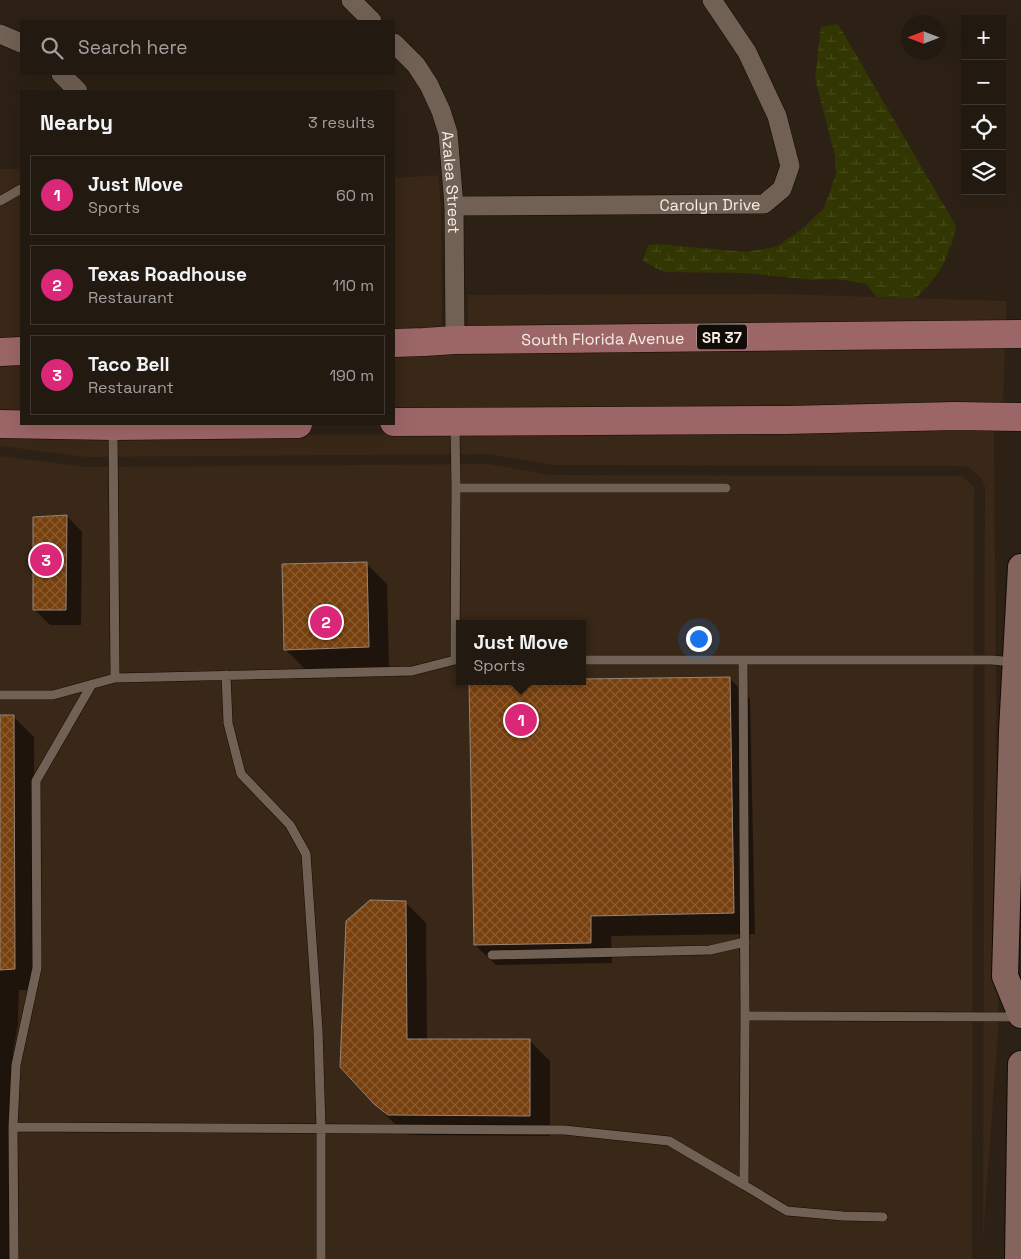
<!DOCTYPE html>
<meta charset="utf-8">
<style>
:root{--surface:#221910;--page:#2e261e;--text:#f1f3f6;--muted:#a2a09f;--line:#3f3830;--accent:#db2777}
body{margin:0;font-family:"Space Grotesk",sans-serif;background:var(--page);color:var(--text)}
.controls{position:absolute;right:15px;top:15px;display:grid;overflow:hidden;border-radius:0px;box-shadow:0 5px 20px #0002}
.controls button{width:45px;height:45px;display:grid;place-items:center;padding:0;border:0;border-bottom:1px solid var(--line);background:var(--surface);color:var(--text);font:25px sans-serif}
.compass{position:absolute;left:901px;top:15px;width:45px;height:45px;border-radius:50%;background:var(--surface);box-shadow:0 5px 20px #0002;rotate:270deg}
.you{position:absolute;left:698px;top:638px;width:18px;height:18px;margin:-12px;border:4px solid #fff;border-radius:50%;background:#1a73e8;box-shadow:0 0 0 8px #1a73e833}
.badge{display:grid;place-items:center;width:32px;height:32px;border-radius:50%;background:var(--accent);color:#fff;font-size:16px;font-weight:700}
.pin{position:absolute;translate:-50% -50%;border:2px solid #fff;box-shadow:0 1px 5px #0006}
.popup{position:absolute;left:456px;top:620px;width:130px;height:65px;box-sizing:border-box;display:grid;place-content:center;border-radius:0px;background:var(--surface);filter:drop-shadow(0 1px 4px #0005);font-size:16px;white-space:nowrap;color:var(--muted)}
.popup b{font-size:19px;color:var(--text)}
.popup::after{content:'';position:absolute;left:50%;top:100%;margin-left:-10px;border:10px solid transparent;border-top-color:var(--surface)}
.list{margin:0;padding:0;list-style:none}
h2{display:flex;justify-content:space-between;align-items:center;height:65px;margin:0;padding:0 20px;font-size:21px}
h2 small{font-size:16px;font-weight:400;color:var(--muted)}
.list li{display:grid;grid-template-columns:32px 1fr auto;gap:15px;align-items:center;box-sizing:border-box;height:80px;margin:0 10px 10px;padding:0 10px;border:1px solid var(--line);border-radius:0px}
.list b{display:block;font-size:19px;white-space:nowrap}
.list p{margin:0;font-size:16px;white-space:nowrap;color:var(--muted)}
.list em{font-size:16px;font-style:normal;color:var(--muted)}
.icon{flex:none;width:28px;height:28px;fill:none;stroke:currentColor;stroke-width:2;stroke-linecap:round;stroke-linejoin:round}
.map{position:relative;flex:none;width:1021px;height:1259px;overflow:hidden}
.search{position:absolute;background:var(--surface);box-shadow:0 5px 20px #0002;left:20px;top:20px;width:375px;height:55px;display:flex;align-items:center;gap:12px;box-sizing:border-box;padding:0 18px;border-radius:0px;color:var(--muted);font-size:19px}
.panel{position:absolute;background:var(--surface);box-shadow:0 5px 20px #0002;left:20px;top:90px;width:375px;height:335px;border-radius:0px}
.map>svg:first-child{display:block}
.built{fill:#392717;fill-rule:evenodd}
.wetland{fill:url(#wetland-marsh)}
.shadow{fill:#0007}
.building{fill:url(#building-cross-hatch);stroke:#968578}
.lines{fill:none;stroke-linecap:round;stroke-linejoin:round}
.service-casing{stroke:#150a02;stroke-width:10}
.minor-casing{stroke:#150a02;stroke-width:20}
.secondary-casing{stroke:#150a02;stroke-width:28}
.primary-casing{stroke:#150a02;stroke-width:29}
.service{stroke:#706154;stroke-width:9}
.minor{stroke:#706154;stroke-width:19}
.secondary{stroke:#86645e;stroke-width:26}
.primary{stroke:#9c6667;stroke-width:28}
.labels{text-anchor:middle;dominant-baseline:central;stroke-width:4.5;stroke-linejoin:round;paint-order:stroke}
.shield{fill:#110c07;stroke:#b1aaa3;stroke-width:1}
.shield-label{font-size:15px;font-weight:bold;fill:#f6ede6}
.street-label{font-size:16px;fill:#f6ede6;stroke:#110c07}
</style>
<div class="map">
<svg width="1021" height="1259" viewBox="0 0 1021 1259">
<defs>
<pattern id="wetland-marsh" width="20" height="14" patternUnits="userSpaceOnUse" patternTransform="scale(1.25)"><rect width="20" height="14" fill="#313602"/><path d="M1 5h8M5 5V1M11 12h8M15 12V8" fill="none" stroke="#454a1b"/></pattern>
<pattern id="building-cross-hatch" width="8" height="8" patternUnits="userSpaceOnUse" patternTransform="scale(1.25)"><rect width="8" height="8" fill="#77400e"/><path d="M0 0l8 8M0 8l8-8" fill="none" stroke="#8b5c31"/></pattern>
</defs>
<rect width="100%" height="100%" fill="#2d2115"/>
<path class="built" d="M 0,169 L 21,169 L 21,340 L 0,340 Z
M 438,175 L 441,207 L 442,329 L 394,331 L 394,178 Z
M 780,294 L 1006,301 L 1006,323 L 468,328 L 468,295 Z
M 1005,346 L 1003,405 L 394,411 L 394,355 L 437,353 Z
M 21,363 L 21,413 L 0,413 L 0,364 Z
M 994,429 L 997,795 L 992,976 L 998,994 L 998,1031 L 983,1239 L 985,487 L 982,479 L 968,467 L 962,466 L 552,465 L 489,454 L 87,457 L 0,446 L 0,437 L 101,438 L 455,433 Z
M 0,456 L 86,467 L 489,464 L 551,475 L 962,476 L 974,487 L 972,1259 L 0,1259 ZM 460,624 L 582,624 L 582,681 L 460,681 Z"/>
<path class="wetland" d="M 838,24 L 956,226 L 951,247 L 949,248 C 945,268 930,284 916,298 L 877,297 L 866,284 L 851,281 L 835,279 L 812,280 L 745,273 L 664,272 L 643,261 L 648,245 L 657,244 L 746,252 L 776,247 L 802,229 L 824,208 L 836,174 L 835,155 L 815,79 L 821,27 Z"/>
<path class="shadow" d="M 67,516 L 82,532 L 81,625 L 50,625 L 35,610 Z
M 366,563 L 387,584 L 389,668 L 306,670 L 285,649 Z
M 729,678 L 750,699 L 755,934 L 611,936 L 612,963 L 496,965 L 475,945 L 582,681 Z
M 0,716 L 13,716 L 34,737 L 35,990 L 19,990 L 18,1024 L 13,1052 L 11,1259 L 0,1259 Z
M 405,902 L 426,923 L 427,1041 L 529,1040 L 550,1061 L 550,1136 L 410,1135 L 396,1125 L 375,1104 Z"/>
<path class="building" d="M 67,515 L 66,610 L 33,610 L 33,517 Z
M 367,562 L 369,647 L 284,650 L 282,564 Z
M 730,677 L 734,913 L 591,916 L 591,943 L 474,945 L 469,681 L 582,681 L 582,679 Z
M 0,715 L 14,715 L 15,969 L 0,970 Z
M 370,900 L 406,901 L 407,1039 L 530,1039 L 530,1116 L 388,1115 L 374,1104 L 340,1067 L 346,921 Z"/>
<g class="lines">
<g class="service-casing">
<path id="service" d="M 0,201 L 21,189
M 455,425 L 456,488 L 455,660 L 460,660
M 113,428 L 115,678
M 456,488 L 726,488
M 582,660 L 992,660 L 1013,662
M 743,660 L 745,1016 L 1018,1017
M 226,675 L 228,723 L 241,774 L 290,825 L 306,854 L 318,1030 L 321,1128 L 321,1259
M 0,695 L 53,695 L 115,678 L 412,671 L 455,660
M 492,955 L 710,950 L 745,942
M 745,1016 L 744,1185 L 787,1211 L 843,1216 L 883,1217
M 13,1127 L 564,1130 L 669,1141 L 744,1185
M 14,1259 L 13,1127 L 16,1065 L 37,968 L 36,781 L 92,684"/>
</g>
<g class="minor-casing">
<g id="minor">
<path d="M 351,0 L 372,21"/>
<path d="M 0,34 L 21,43"/>
<path id="s1" d="M 394,43 L 416,65 L 429,85 L 441,111 L 448,133 L 454,206 L 455,340"/>
<path d="M 61,74 L 78,91"/>
<path id="s2" d="M 454,206 L 764,204 L 782,189 L 790,166 L 777,116 L 747,52 L 712,0"/>
</g>
</g>
<g class="secondary-casing">
<path id="secondary" d="M 1021,567 L 1012,731 L 1005,976 L 1021,1015
M 1018,1259 L 1021,1064"/>
</g>
<g class="primary-casing">
<g id="primary">
<path id="s3" d="M 394,343 L 424,342 L 455,340 L 1021,334"/>
<path d="M 0,352 L 21,351"/>
<path d="M 394,422 L 786,420 L 955,416 L 1021,417"/>
<path d="M 0,424 L 113,426 L 298,424"/>
</g>
</g>
<use href="#service" class="service"/>
<use href="#minor" class="minor"/>
<use href="#secondary" class="secondary"/>
<use href="#primary" class="primary"/>
</g>
<g class="labels">
<rect class="shield" x="697" y="324.5" width="50" height="25" rx="4"/>
<g class="shield-label">
<text x="722" y="337">SR 37</text>
</g>
<g class="street-label">
<text stroke="none"><textPath href="#s1" startOffset="156">Azalea Street</textPath></text>
<text stroke="none"><textPath href="#s2" startOffset="256">Carolyn Drive</textPath></text>
<text stroke="none"><textPath href="#s3" startOffset="209">South Florida Avenue</textPath></text>
</g>
</g>
</svg>
<div class="controls">
<button>+</button>
<button>−</button>
<button><svg class="icon" aria-label="locate" viewBox="0 0 24 24"><circle cx="12" cy="12" r="6"/><path d="M12 2v4M12 18v4M2 12h4M18 12h4"/></svg></button>
<button><svg class="icon" aria-label="layers" viewBox="0 0 24 24"><path d="M12 4l9 5-9 5-9-5zM3 14l9 5 9-5"/></svg></button>
</div>
<svg class="compass" viewBox="-18 -18 36 36"><path d="M0-13l5 13h-10z" fill="#e53935"/><path d="M0 13l5-13h-10z" fill="#a2a09f"/></svg>
<div class="you"></div>
<div class="pin badge" style="left:521px;top:720px">1</div>
<div class="popup"><b>Just Move</b>Sports</div>
<div class="pin badge" style="left:326px;top:622px">2</div>
<div class="pin badge" style="left:46px;top:560px">3</div>
<div class="search"><svg class="icon" aria-label="search" viewBox="0 0 24 24"><circle cx="10" cy="10" r="6"/><path d="M15 15l6 6"/></svg>Search here</div>
<section class="panel">
<h2>Nearby<small>3 results</small></h2>
<ul class="list">
<li><span class="badge">1</span><div><b>Just Move</b><p>Sports</p></div><em>60 m</em></li>
<li><span class="badge">2</span><div><b>Texas Roadhouse</b><p>Restaurant</p></div><em>110 m</em></li>
<li><span class="badge">3</span><div><b>Taco Bell</b><p>Restaurant</p></div><em>190 m</em></li>
</ul>
</section>
</div>
